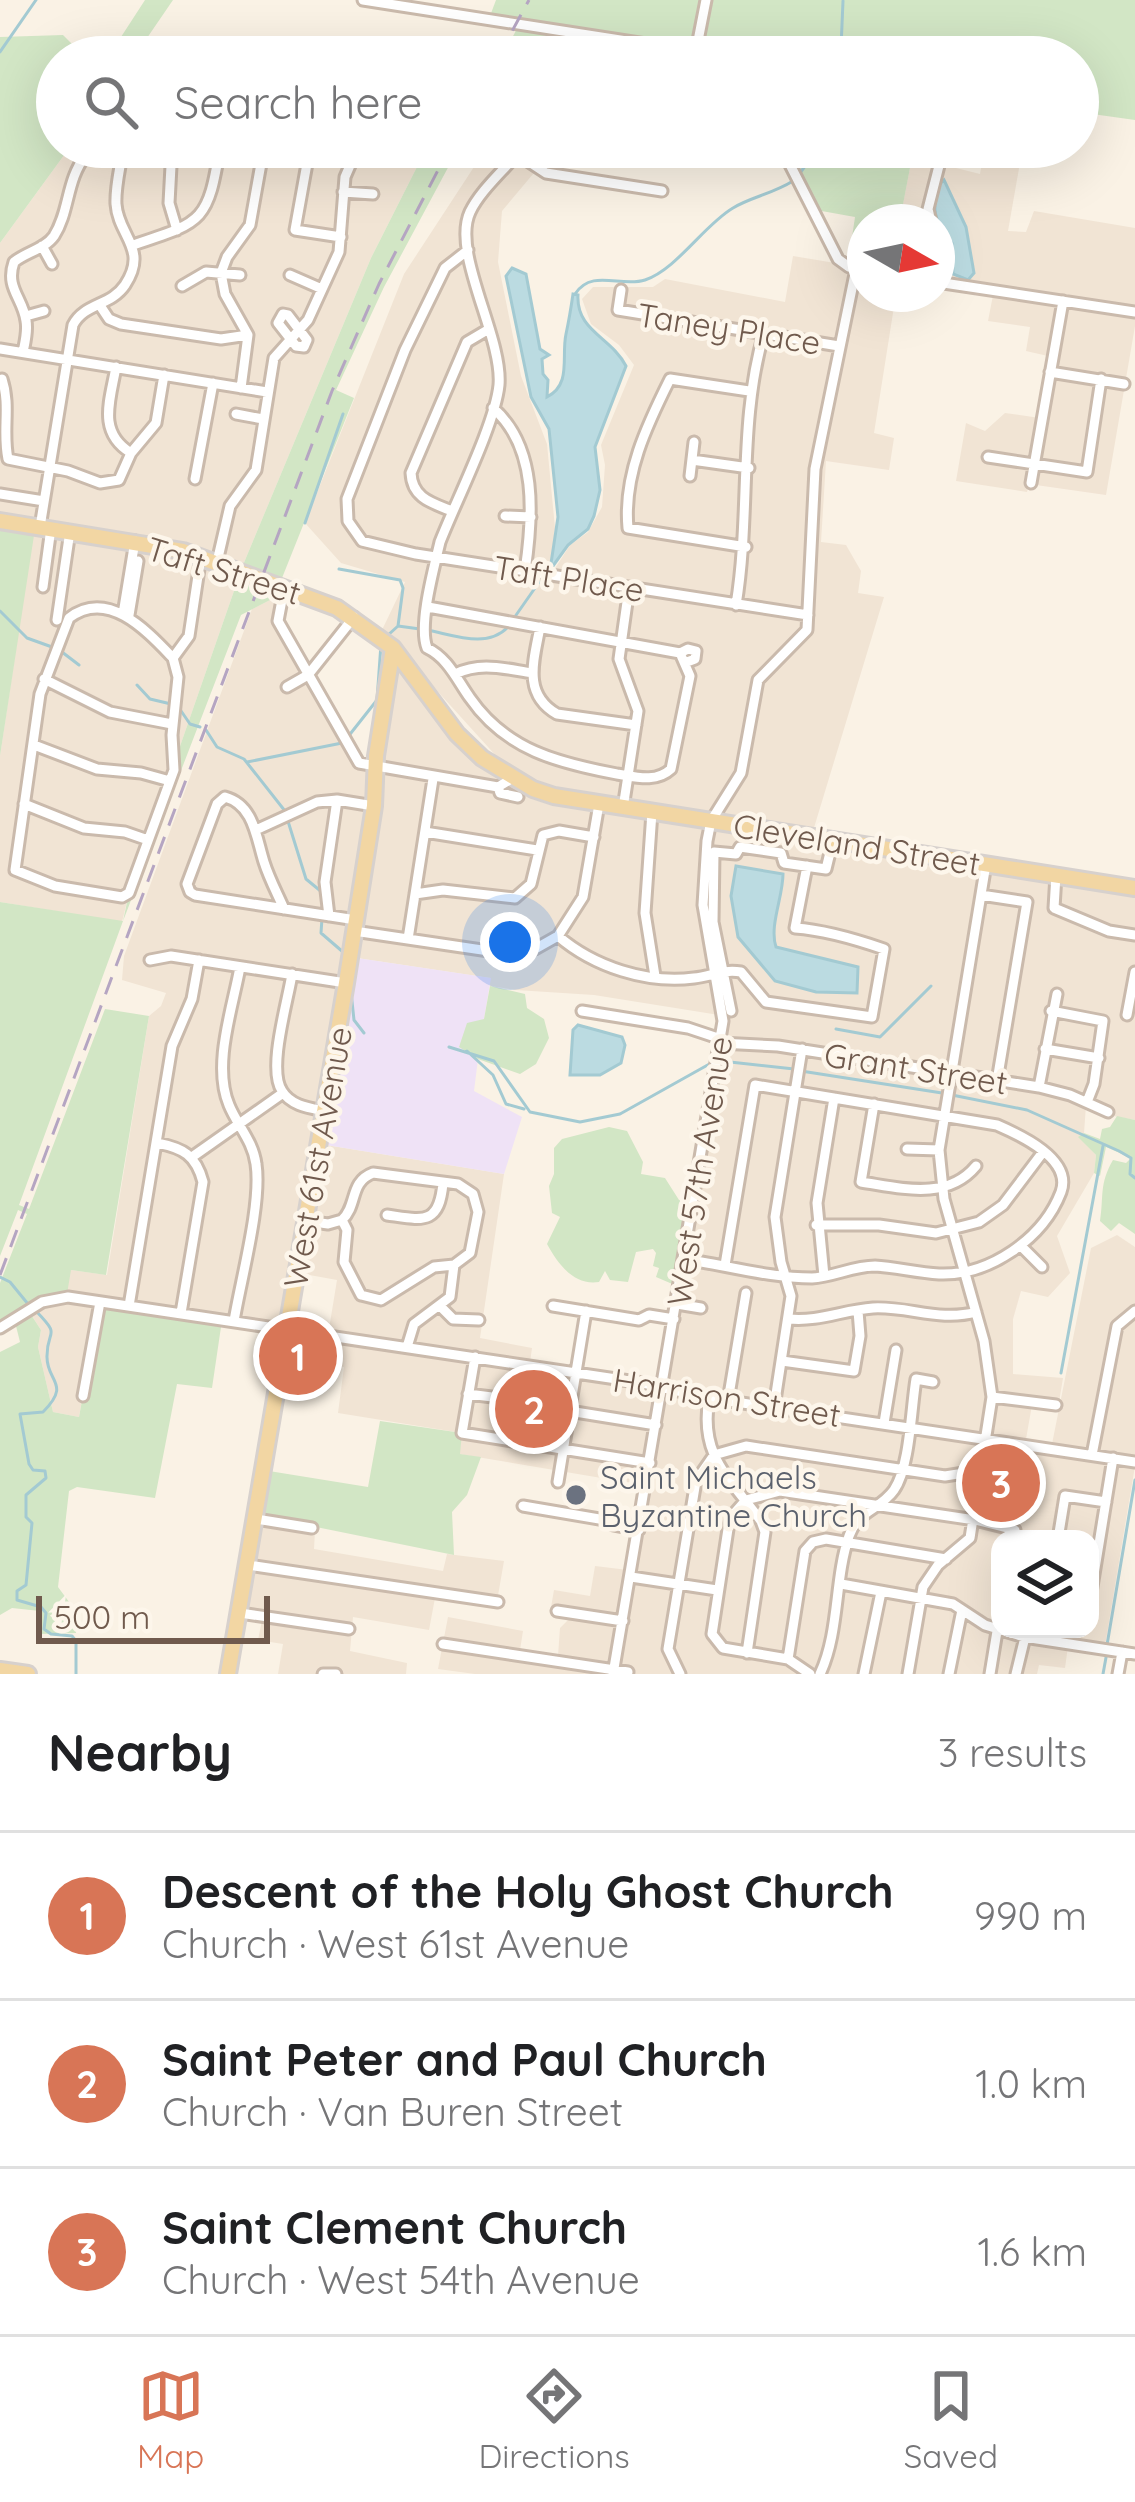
<!DOCTYPE html>
<meta charset="utf-8">
<style>
:root{--surface:#fff;--page:#f2f2f2;--text:#202124;--muted:#757577;--line:#e0e0e0;--accent:#d87556}
body{margin:0;font-family:Quicksand,sans-serif;background:var(--page);color:var(--text)}
.controls{position:absolute;right:36px;bottom:36px;display:grid;overflow:hidden;border-radius:24px;box-shadow:0 12px 48px #0002}
.controls button{width:108px;height:108px;display:grid;place-items:center;padding:0;border:0;border-bottom:3px solid var(--line);background:var(--surface);color:var(--text);font:60px sans-serif}
.compass{position:absolute;left:847px;top:204px;width:108px;height:108px;border-radius:50%;background:var(--surface);box-shadow:0 12px 48px #0002;rotate:99deg}
.scale{position:absolute;left:36px;bottom:30px;width:234px;box-sizing:border-box;padding-left:12px;border:6px solid #705a4d;border-top:0;font-size:33px;line-height:42px;white-space:nowrap;color:#705a4d;-webkit-text-stroke:9px #fdf6eb;paint-order:stroke}
.you{position:absolute;left:510px;top:942px;width:42px;height:42px;margin:-30px;border:9px solid #fff;border-radius:50%;background:#1a73e8;box-shadow:0 0 0 18px #1a73e833}
.badge{display:grid;place-items:center;width:78px;height:78px;border-radius:50%;background:var(--accent);color:#fff;font-size:39px;font-weight:700}
.pin{position:absolute;translate:-50% -50%;border:6px solid #fff;box-shadow:0 3px 12px #0006}
.list{margin:0;padding:0;list-style:none}
h2{display:flex;justify-content:space-between;align-items:center;height:156px;margin:0;padding:0 48px;font-size:51px}
h2 small{font-size:39px;font-weight:400;color:var(--muted)}
.list li{display:grid;grid-template-columns:78px 1fr auto;gap:36px;align-items:center;box-sizing:border-box;height:168px;padding:0 48px;border-top:3px solid var(--line)}
.list b{display:block;font-size:45px;white-space:nowrap}
.list p{margin:0;font-size:39px;white-space:nowrap;color:var(--muted)}
.list em{font-size:39px;font-style:normal;color:var(--muted)}
.icon{flex:none;width:66px;height:66px;fill:none;stroke:currentColor;stroke-width:2;stroke-linecap:round;stroke-linejoin:round}
.map{position:relative;flex:none;width:1135px;height:1674px;overflow:hidden}
.search{position:absolute;background:var(--surface);box-shadow:0 12px 48px #0002;left:36px;right:36px;top:36px;height:132px;display:flex;align-items:center;gap:30px;box-sizing:border-box;padding:0 42px;border-radius:66px;color:var(--muted);font-size:45px}
.sheet{height:660px;background:var(--surface)}
nav{display:flex;justify-content:space-around;align-items:center;box-sizing:border-box;height:168px;border-top:3px solid var(--line);background:var(--surface);font-size:33px;color:var(--muted)}
nav a{display:grid;justify-items:center;gap:6px}
nav .on{color:var(--accent)}
.map>svg:first-child{display:block}
.residential{fill:#f1e4d4;fill-rule:evenodd}
.education{fill:#efe2f6}
.green{fill:#d2e6c5}
.water{fill:#bbdbe1;stroke:#a3cad2;stroke-width:3}
.lines{fill:none;stroke-linecap:round;stroke-linejoin:round}
.stream{stroke:#a3cad2;stroke-width:3}
.minor-casing{stroke:#cabaac;stroke-width:15}
.major-casing{stroke:#d7d1cd;stroke-width:20}
.minor{stroke:#fff;stroke-width:9}
.major{stroke:#f2d6a3;stroke-width:14}
.rail{stroke:#b5a5c2;stroke-width:3;stroke-dasharray:18 12;stroke-linecap:butt}
.worship-dot{fill:#6b7280;stroke:#fdf6eb;stroke-width:4.5}
.labels{text-anchor:middle;dominant-baseline:central;stroke-width:9;stroke-linejoin:round;paint-order:stroke}
.street-label{font-size:33px;fill:#705a4d;stroke:#fdf6eb}
.worship-label{font-size:33px;fill:#5b616d;stroke:#fdf6eb;text-anchor:start}
</style>
<div class="map">
<svg width="1135" height="1674" viewBox="0 0 1135 1674">
<rect width="100%" height="100%" fill="#faf2e5"/>
<path class="residential" d="M 70,147 L 419,147 L 425,151 L 371,258 L 243,565 L 129,893 L 122,922 L 0,902 L 0,756 L 35,520 L 0,514 L 0,243 Z
M 487,147 L 530,147 L 544,161 L 502,211 L 498,262 L 521,376 L 547,444 L 555,528 L 550,570 L 554,570 L 570,545 L 588,532 L 602,507 L 605,465 L 601,445 L 634,365 L 619,345 L 591,324 L 582,299 L 593,287 L 653,287 L 665,279 L 785,302 L 793,256 L 865,268 L 865,294 L 896,294 L 874,433 L 894,438 L 889,470 L 826,461 L 821,542 L 846,545 L 861,571 L 858,593 L 884,597 L 813,831 L 556,792 L 508,769 L 382,630 L 405,582 L 341,563 L 305,523 L 404,274 Z
M 914,147 L 945,147 L 948,166 L 980,174 L 984,152 L 1021,157 L 1008,231 L 1026,232 L 1034,211 L 1135,228 L 1135,326 L 1106,495 L 1029,484 L 1027,492 L 956,481 L 966,423 L 985,431 L 1005,413 L 1040,418 L 1048,356 L 1026,351 L 1030,327 L 988,321 L 994,290 L 937,280 L 937,222 L 878,222 L 879,217 L 900,219 Z
M 274,598 L 281,621 L 358,756 L 372,759 L 371,800 L 282,1334 L 98,1304 L 79,1417 L 53,1412 L 38,1347 L 41,1330 L 27,1308 L 71,1270 L 107,1275 L 149,1016 L 161,1006 L 166,993 L 122,980 L 124,956 L 252,609 Z
M 398,664 L 404,665 L 431,714 L 459,749 L 518,788 L 562,803 L 1135,891 L 1135,1120 L 1108,1115 L 1086,1105 L 1084,1133 L 1079,1137 L 1096,1155 L 1094,1173 L 1057,1236 L 1070,1273 L 1048,1297 L 1021,1291 L 1013,1319 L 1013,1374 L 1063,1378 L 1058,1408 L 1032,1405 L 1026,1439 L 1052,1444 L 1091,1248 L 1117,1235 L 1135,1247 L 1135,1466 L 1104,1652 L 1068,1646 L 1065,1668 L 1039,1665 L 1037,1674 L 475,1674 L 438,1669 L 448,1617 L 523,1631 L 520,1650 L 558,1656 L 560,1628 L 570,1618 L 550,1613 L 554,1590 L 590,1596 L 595,1566 L 628,1570 L 643,1485 L 459,1454 L 462,1433 L 338,1413 L 344,1367 L 319,1362 L 322,1338 L 473,1360 L 470,1384 L 477,1352 L 329,1329 L 337,1280 L 304,1274 L 326,1145 L 504,1174 L 480,1338 L 532,1348 L 530,1362 L 659,1383 L 719,1015 L 594,995 L 516,990 L 490,986 L 490,978 L 357,958 L 393,673 ZM 1000,1539 L 1090,1539 L 1090,1629 L 1000,1629 Z
M 260,1524 L 315,1531 L 314,1549 L 443,1571 L 447,1554 L 504,1561 L 496,1607 L 435,1598 L 429,1630 L 353,1617 L 350,1651 L 407,1663 L 406,1674 L 278,1674 L 283,1644 L 258,1640 L 263,1615 L 244,1611 Z"/>
<path class="education" d="M 357,958 L 491,978 L 484,1019 L 459,1046 L 478,1059 L 474,1091 L 522,1117 L 504,1174 L 326,1145 Z"/>
<path class="green" d="M 145,0 L 173,0 L 134,57 L 108,57 Z
M 496,0 L 1135,0 L 1135,120 L 1078,112 L 1078,57 L 735,57 L 587,33 L 565,57 L 502,57 L 521,21 L 490,16 Z
M 63,35 L 85,57 L 57,57 L 57,147 L 70,147 L 0,243 L 0,37 Z
M 783,147 L 914,147 L 900,220 L 880,217 L 878,222 L 865,222 L 865,268 L 848,264 L 855,217 L 816,210 Z
M 425,151 L 451,162 L 384,287 L 336,390 L 354,398 L 274,598 L 241,615 L 123,921 L 19,1205 L 29,1209 L 105,1009 L 149,1016 L 106,1275 L 71,1270 L 67,1294 L 0,1325 L 0,1283 L 27,1214 L 18,1210 L 0,1256 L 0,902 L 123,921 L 129,893 L 243,565 L 371,258 Z
M 0,524 L 35,529 L 0,756 Z
M 490,986 L 525,994 L 527,1008 L 544,1019 L 549,1038 L 536,1064 L 520,1074 L 478,1059 L 459,1047 L 467,1023 L 484,1019 Z
M 1117,1116 L 1135,1120 L 1135,1234 L 1119,1223 L 1111,1231 L 1100,1221 C 1104,1196 1099,1184 1113,1160 L 1126,1163 L 1131,1158 L 1106,1147 L 1100,1176 L 1094,1173 L 1096,1155 L 1078,1137 L 1084,1133 L 1100,1139 L 1102,1129 L 1110,1127 Z
M 609,1127 L 627,1131 L 643,1162 L 641,1174 L 665,1178 L 679,1200 L 692,1199 L 677,1286 L 656,1277 L 659,1268 L 653,1266 L 656,1253 L 653,1249 L 636,1252 L 628,1282 L 610,1280 L 605,1271 L 599,1282 C 574,1286 558,1264 547,1244 L 560,1217 L 552,1213 L 549,1186 L 554,1174 L 554,1148 L 562,1139 Z
M 99,1306 L 221,1327 L 212,1388 L 177,1384 L 155,1498 L 77,1487 L 69,1491 L 58,1587 L 75,1610 L 76,1633 L 39,1634 L 40,1611 L 12,1608 L 0,1615 L 0,1352 L 20,1342 L 15,1322 L 28,1310 L 41,1330 L 38,1347 L 53,1412 L 79,1417 Z
M 380,1421 L 462,1433 L 460,1454 L 481,1457 L 467,1495 L 452,1512 L 454,1555 L 262,1516 L 269,1471 L 368,1487 Z"/>
<path class="water" d="M 944,180 L 966,227 L 974,273 L 968,280 L 953,274 L 952,243 C 935,224 931,209 938,185 Z
M 512,268 L 526,274 L 540,349 L 549,355 L 542,359 L 543,374 L 548,380 L 547,397 C 572,384 561,357 566,334 C 569,320 571,308 573,294 L 578,295 C 576,331 611,337 626,366 L 595,447 L 600,490 L 594,516 L 588,529 L 568,545 L 550,570 L 558,517 L 549,429 L 531,397 L 506,276 Z
M 736,866 L 783,874 C 783,897 769,926 776,947 L 858,967 L 857,993 L 816,992 L 775,981 L 738,937 L 731,896 Z
M 578,1025 L 622,1037 L 625,1045 L 621,1063 L 600,1075 L 570,1075 L 573,1030 Z"/>
<g class="lines">
<path class="stream" d="M 0,52 L 36,0
M 836,57 L 841,48 L 843,1
M 800,173 L 813,155
M 575,294 C 592,268 621,288 645,280 C 677,269 704,225 733,208 C 751,197 772,194 793,181
M 305,523 L 343,414
M 339,569 L 400,580 L 403,588 L 398,626
M 0,611 L 27,638 L 52,647
M 514,618 L 542,578
M 427,630 C 454,635 487,649 508,627
M 387,636 L 398,626 L 420,629
M 62,652 L 79,665
M 137,685 L 150,699 L 171,704
M 177,705 L 190,724 L 200,727
M 206,730 L 217,747 L 244,759 L 285,811
M 347,738 L 377,700 L 381,644
M 247,762 L 342,743
M 287,818 L 306,879 L 323,893
M 322,918 L 321,933 L 343,952
M 351,992 L 354,1020 L 364,1033
M 836,1029 L 880,1037 L 931,986
M 449,1047 L 494,1061 L 530,1112 L 580,1122 L 620,1114 L 713,1062
M 467,1051 L 493,1075 L 506,1104 L 524,1109
M 721,1061 L 794,1069
M 801,1071 L 942,1093
M 952,1095 L 1027,1110 L 1119,1151 L 1131,1158 L 1130,1174 L 1135,1178
M 0,1277 L 10,1282 L 28,1304
M 36,1311 C 62,1338 47,1328 47,1356 C 46,1382 72,1383 43,1412 L 20,1414 L 29,1464 L 33,1470 L 45,1471 L 46,1478 L 26,1495 L 26,1517 L 32,1523 L 26,1585 L 17,1591 L 17,1600 L 41,1607 L 46,1613 L 44,1629 L 51,1634 L 72,1636 L 76,1641 L 76,1674
M 1061,1373 L 1103,1146
M 1107,1645 L 1135,1480
M 1103,1674 L 1107,1652"/>
<g class="minor-casing">
<path id="minor" d="M 363,0 L 730,57
M 696,51 L 706,0
M 310,147 L 295,230 L 341,237
M 380,147 L 392,156
M 781,147 L 838,259 L 849,267 L 865,270
M 171,166 L 169,203 L 177,230
M 343,192 L 373,194
M 931,222 L 928,209 L 943,150
M 133,245 C 203,222 208,222 220,147
M 42,246 L 52,264
M 468,250 L 445,268 L 405,350 L 347,499 L 348,521 L 362,541 L 416,554 L 808,615
M 290,275 L 322,289
M 937,282 L 1135,312
M 182,286 L 206,272 L 240,275
M 621,290 L 618,310 L 839,346
M 99,304 L 109,319 L 121,324 L 221,339 L 248,335
M 283,314 L 288,315 L 307,340 L 304,347 L 296,346 L 278,323 Z
M 26,316 L 44,311
M 0,349 L 267,392
M 23,352 C 25,342 28,331 26,321 C 23,298 5,288 14,262 C 26,252 45,249 54,236 C 70,211 66,180 86,155
M 116,367 C 110,401 97,432 131,453
M 1050,372 L 1124,384
M 2,379 C 11,406 2,431 8,459 L 68,471 L 100,483 L 119,480 L 131,453 L 156,423 L 164,375
M 241,388 L 248,335 L 225,294 L 221,273 L 227,257 L 250,225 L 264,147
M 493,408 C 538,447 533,517 525,571
M 236,414 L 263,419
M 988,457 L 1087,472 L 1101,379
M 692,460 L 749,468
M 690,476 L 694,442
M 195,479 L 213,383
M 1031,483 L 1063,301
M 0,494 L 44,501
M 452,511 C 432,503 412,498 411,473 L 467,342 L 489,329
M 505,516 L 531,517
M 40,527 L 73,325 C 84,303 111,306 125,285 C 149,249 118,236 116,204 C 115,186 121,165 123,147
M 746,547 L 628,528 C 623,475 647,425 670,379 L 749,391
M 217,562 L 230,506 L 256,470 L 274,358 L 308,320 L 339,252 L 345,177 L 358,147
M 43,587 L 51,528
M 282,600 L 278,621 L 359,763 L 498,787 L 513,778
M 736,605 C 751,514 738,422 764,333
M 428,607 L 680,653 L 690,676 L 671,769 C 656,783 636,777 617,774 C 558,763 506,750 470,698 C 457,680 448,658 427,648 C 418,625 434,568 440,542 C 456,501 495,424 499,385 C 503,337 451,253 470,212 C 480,191 502,172 517,154 L 546,173 L 662,191
M 123,614 L 135,541
M 129,615 L 138,561
M 57,620 L 70,531
M 540,627 C 534,660 522,694 557,714 L 636,725
M 680,653 L 688,649 L 696,651 L 695,659 L 687,662
M 173,658 C 147,631 108,588 69,618 L 40,694 L 15,870 L 55,886 L 122,897 L 129,893 L 174,770 L 172,735 L 178,677 L 173,658 L 189,636 L 201,556
M 455,674 C 481,661 505,669 533,673
M 44,679 L 110,712 L 172,724
M 287,687 L 308,675 L 354,617
M 34,745 L 97,769 L 141,773 L 170,781
M 498,787 L 500,793 L 518,797
M 24,804 L 84,828 L 125,832 L 148,840
M 623,808 L 638,711 L 619,659 L 629,588
M 652,812 L 645,913 L 655,976
M 258,829 L 317,802 L 337,800 L 374,806
M 425,832 L 537,850
M 1056,875 L 1054,908 L 1109,931 L 1135,935
M 415,894 L 443,890 L 515,898 L 531,884 L 543,835 L 559,831 L 594,837
M 981,895 L 1027,902 L 997,1081
M 284,909 C 277,893 269,878 264,862 C 256,837 254,805 225,797 L 217,804 L 187,884 L 190,892 L 195,895 L 356,920
M 329,916 L 325,882 L 337,800
M 354,931 L 509,954 L 535,949 L 558,936 C 594,967 647,984 694,978 C 712,976 723,969 741,972 L 766,1002 L 872,1017 L 884,949 C 855,939 825,930 795,928 L 807,866
M 558,936 L 583,897 L 599,804
M 408,939 L 433,779
M 150,960 L 171,956 L 346,983
M 292,974 C 288,1001 267,1069 282,1091 C 291,1106 310,1108 325,1111
M 582,1011 L 688,1028 L 721,1039
M 731,1011 L 713,922 L 714,852 L 736,854 L 740,847 L 781,853 L 784,863 L 826,869 L 833,840
M 1051,1011 L 1103,1021 L 1094,1084 L 1087,1102
M 1127,1015 L 1135,972
M 720,1043 L 778,1046 L 1039,1087 L 1070,1095 L 1108,1112
M 1045,1049 L 1099,1058
M 1039,1087 L 1057,994
M 874,1104 L 861,1182 C 901,1188 947,1201 976,1166
M 157,1143 C 183,1148 196,1155 203,1182 L 181,1313
M 907,1149 L 939,1150
M 192,1157 L 283,1093
M 387,1215 C 423,1220 439,1226 443,1183
M 342,1220 C 358,1205 349,1182 373,1173 L 458,1184 L 473,1194
M 342,1220 L 347,1230 L 344,1262 L 361,1295
M 307,1221 L 328,1224 L 342,1220
M 816,1225 L 879,1225 L 936,1233 L 979,1222 L 1003,1205 L 1043,1152
M 1021,1246 L 1042,1267
M 684,1259 C 725,1265 770,1278 812,1278 C 833,1277 853,1266 875,1266 C 896,1267 917,1273 939,1274 C 989,1276 1043,1239 1061,1192 C 1073,1159 1020,1135 997,1125 L 755,1085 L 725,1265
M 824,1276 L 817,1203 L 834,1098
M 361,1295 L 381,1300 L 434,1267 L 454,1265
M 677,1304 L 701,1308
M 129,1306 L 172,1046 L 192,999 L 199,960
M 553,1306 L 639,1320 L 649,1315 L 674,1319
M 441,1307 L 453,1319 L 479,1320
M 789,1319 C 819,1322 843,1310 873,1308 C 908,1306 940,1322 976,1312
M 234,1321 C 241,1279 262,1203 256,1164 C 253,1141 237,1125 229,1105 C 212,1065 233,1007 240,967
M 0,1328 L 42,1302 L 68,1297 L 643,1383 L 709,1398 L 1135,1462
M 407,1347 L 414,1324 L 450,1297 L 454,1265 L 470,1253 L 478,1212 L 473,1194
M 475,1357 L 462,1433 L 650,1463
M 782,1361 L 854,1371 L 860,1336 L 858,1311
M 468,1394 L 524,1401
M 83,1396 L 100,1302
M 992,1397 L 1056,1405
M 709,1398 C 699,1456 729,1477 761,1521 L 765,1532 L 747,1653
M 728,1401 L 746,1293
M 774,1407 L 791,1296 L 781,1262 L 775,1217 L 802,1049
M 569,1411 L 656,1425
M 884,1423 L 896,1350
M 1092,1455 L 1117,1326 L 1135,1311
M 558,1482 L 586,1311
M 523,1506 L 611,1521 L 613,1525 L 639,1530
M 256,1519 L 312,1528
M 1058,1539 L 1065,1496 L 1106,1502
M 248,1565 L 498,1602
M 631,1577 L 717,1590
M 841,1584 L 953,1604 L 985,1625 L 1024,1637 L 1135,1654
M 1090,1599 L 1113,1458
M 557,1611 L 623,1621
M 240,1613 L 349,1629
M 443,1644 L 628,1672
M 788,1659 L 805,1551 L 813,1542 L 826,1539 L 946,1559
M 323,1674 L 336,1674
M 613,1674 L 723,1021 L 703,905 L 707,841 L 711,821 L 741,773 L 758,680 L 807,630 L 815,469 L 856,269
M 680,1674 L 668,1649 L 696,1481 L 714,1455 L 746,1446 L 945,1476 L 964,1473 L 985,1461
M 810,1674 L 788,1659 L 723,1648 L 712,1634 L 728,1529 L 732,1516 L 746,1500 L 780,1491 L 975,1520 L 1015,1530 L 1013,1539
M 820,1674 C 840,1631 834,1580 849,1536 C 858,1510 880,1510 894,1490 C 910,1467 911,1409 916,1379 L 933,1382
M 864,1674 L 881,1592
M 908,1674 L 923,1587 L 938,1565 L 970,1538 L 992,1397 L 984,1341 L 944,1199 L 939,1150 L 986,864
M 949,1674 L 962,1610
M 990,1674 L 1000,1613
M 1016,1674 L 1027,1629
M 1118,1674 L 1122,1652"/>
</g>
<g class="major-casing">
<path id="major" d="M 0,521 L 183,551 L 337,608 L 393,648 L 457,734 L 482,758 L 533,789 L 554,796 L 1135,888
M 0,1670 L 28,1674
M 228,1674 L 346,983 L 374,806 L 376,756 L 393,648"/>
</g>
<use href="#minor" class="minor"/>
<use href="#major" class="major"/>
<path class="rail" d="M 498,57 L 529,0
M 0,1275 L 332,391 L 379,284 L 450,147"/>
</g>
<circle class="worship-dot" cx="576" cy="1495" r="12"/>
<g class="labels">
<g class="street-label">
<text transform="translate(729 328) rotate(9)">Taney Place</text>
<text transform="translate(224 570) rotate(17)">Taft Street</text>
<text transform="translate(569 578) rotate(9)">Taft Place</text>
<text transform="translate(857 844) rotate(9)">Cleveland Street</text>
<text transform="translate(916 1068) rotate(9)">Grant Street</text>
<text transform="translate(317 1157) rotate(-80)">West 61st Avenue</text>
<text transform="translate(699 1171) rotate(-81)">West 57th Avenue</text>
<text transform="translate(727 1397) rotate(9)">Harrison Street</text>
</g>
<g class="worship-label">
<text x="600" y="1476">Saint Michaels<tspan x="600" dy="38">Byzantine Church</tspan></text>
</g>
</g>
</svg>
<div class="controls">
<button><svg class="icon" aria-label="layers" viewBox="0 0 24 24"><path d="M12 4l9 5-9 5-9-5zM3 14l9 5 9-5"/></svg></button>
</div>
<svg class="compass" viewBox="-18 -18 36 36"><path d="M0-13l5 13h-10z" fill="#e53935"/><path d="M0 13l5-13h-10z" fill="#757577"/></svg>
<div class="scale">500 m</div>
<div class="you"></div>
<div class="pin badge" style="left:298px;top:1356px">1</div>
<div class="pin badge" style="left:534px;top:1409px">2</div>
<div class="pin badge" style="left:1001px;top:1483px">3</div>
<div class="search"><svg class="icon" aria-label="search" viewBox="0 0 24 24"><circle cx="10" cy="10" r="6"/><path d="M15 15l6 6"/></svg>Search here</div>
</div>
<section class="sheet">
<h2>Nearby<small>3 results</small></h2>
<ul class="list">
<li><span class="badge">1</span><div><b>Descent of the Holy Ghost Church</b><p>Church · West 61st Avenue</p></div><em>990 m</em></li>
<li><span class="badge">2</span><div><b>Saint Peter and Paul Church</b><p>Church · Van Buren Street</p></div><em>1.0 km</em></li>
<li><span class="badge">3</span><div><b>Saint Clement Church</b><p>Church · West 54th Avenue</p></div><em>1.6 km</em></li>
</ul>
</section>
<nav>
<a class="on"><svg class="icon" aria-label="map" viewBox="0 0 24 24"><path d="M3 6l6-2 6 2 6-2v14l-6 2-6-2-6 2zM9 4v14M15 6v14"/></svg>Map</a>
<a><svg class="icon" aria-label="directions" viewBox="0 0 24 24"><path d="M12 3l9 9-9 9-9-9zM9 14v-3h6M13 9l2 2-2 2"/></svg>Directions</a>
<a><svg class="icon" aria-label="saved" viewBox="0 0 24 24"><path d="M7 4h10v16l-5-4-5 4z"/></svg>Saved</a>
</nav>
